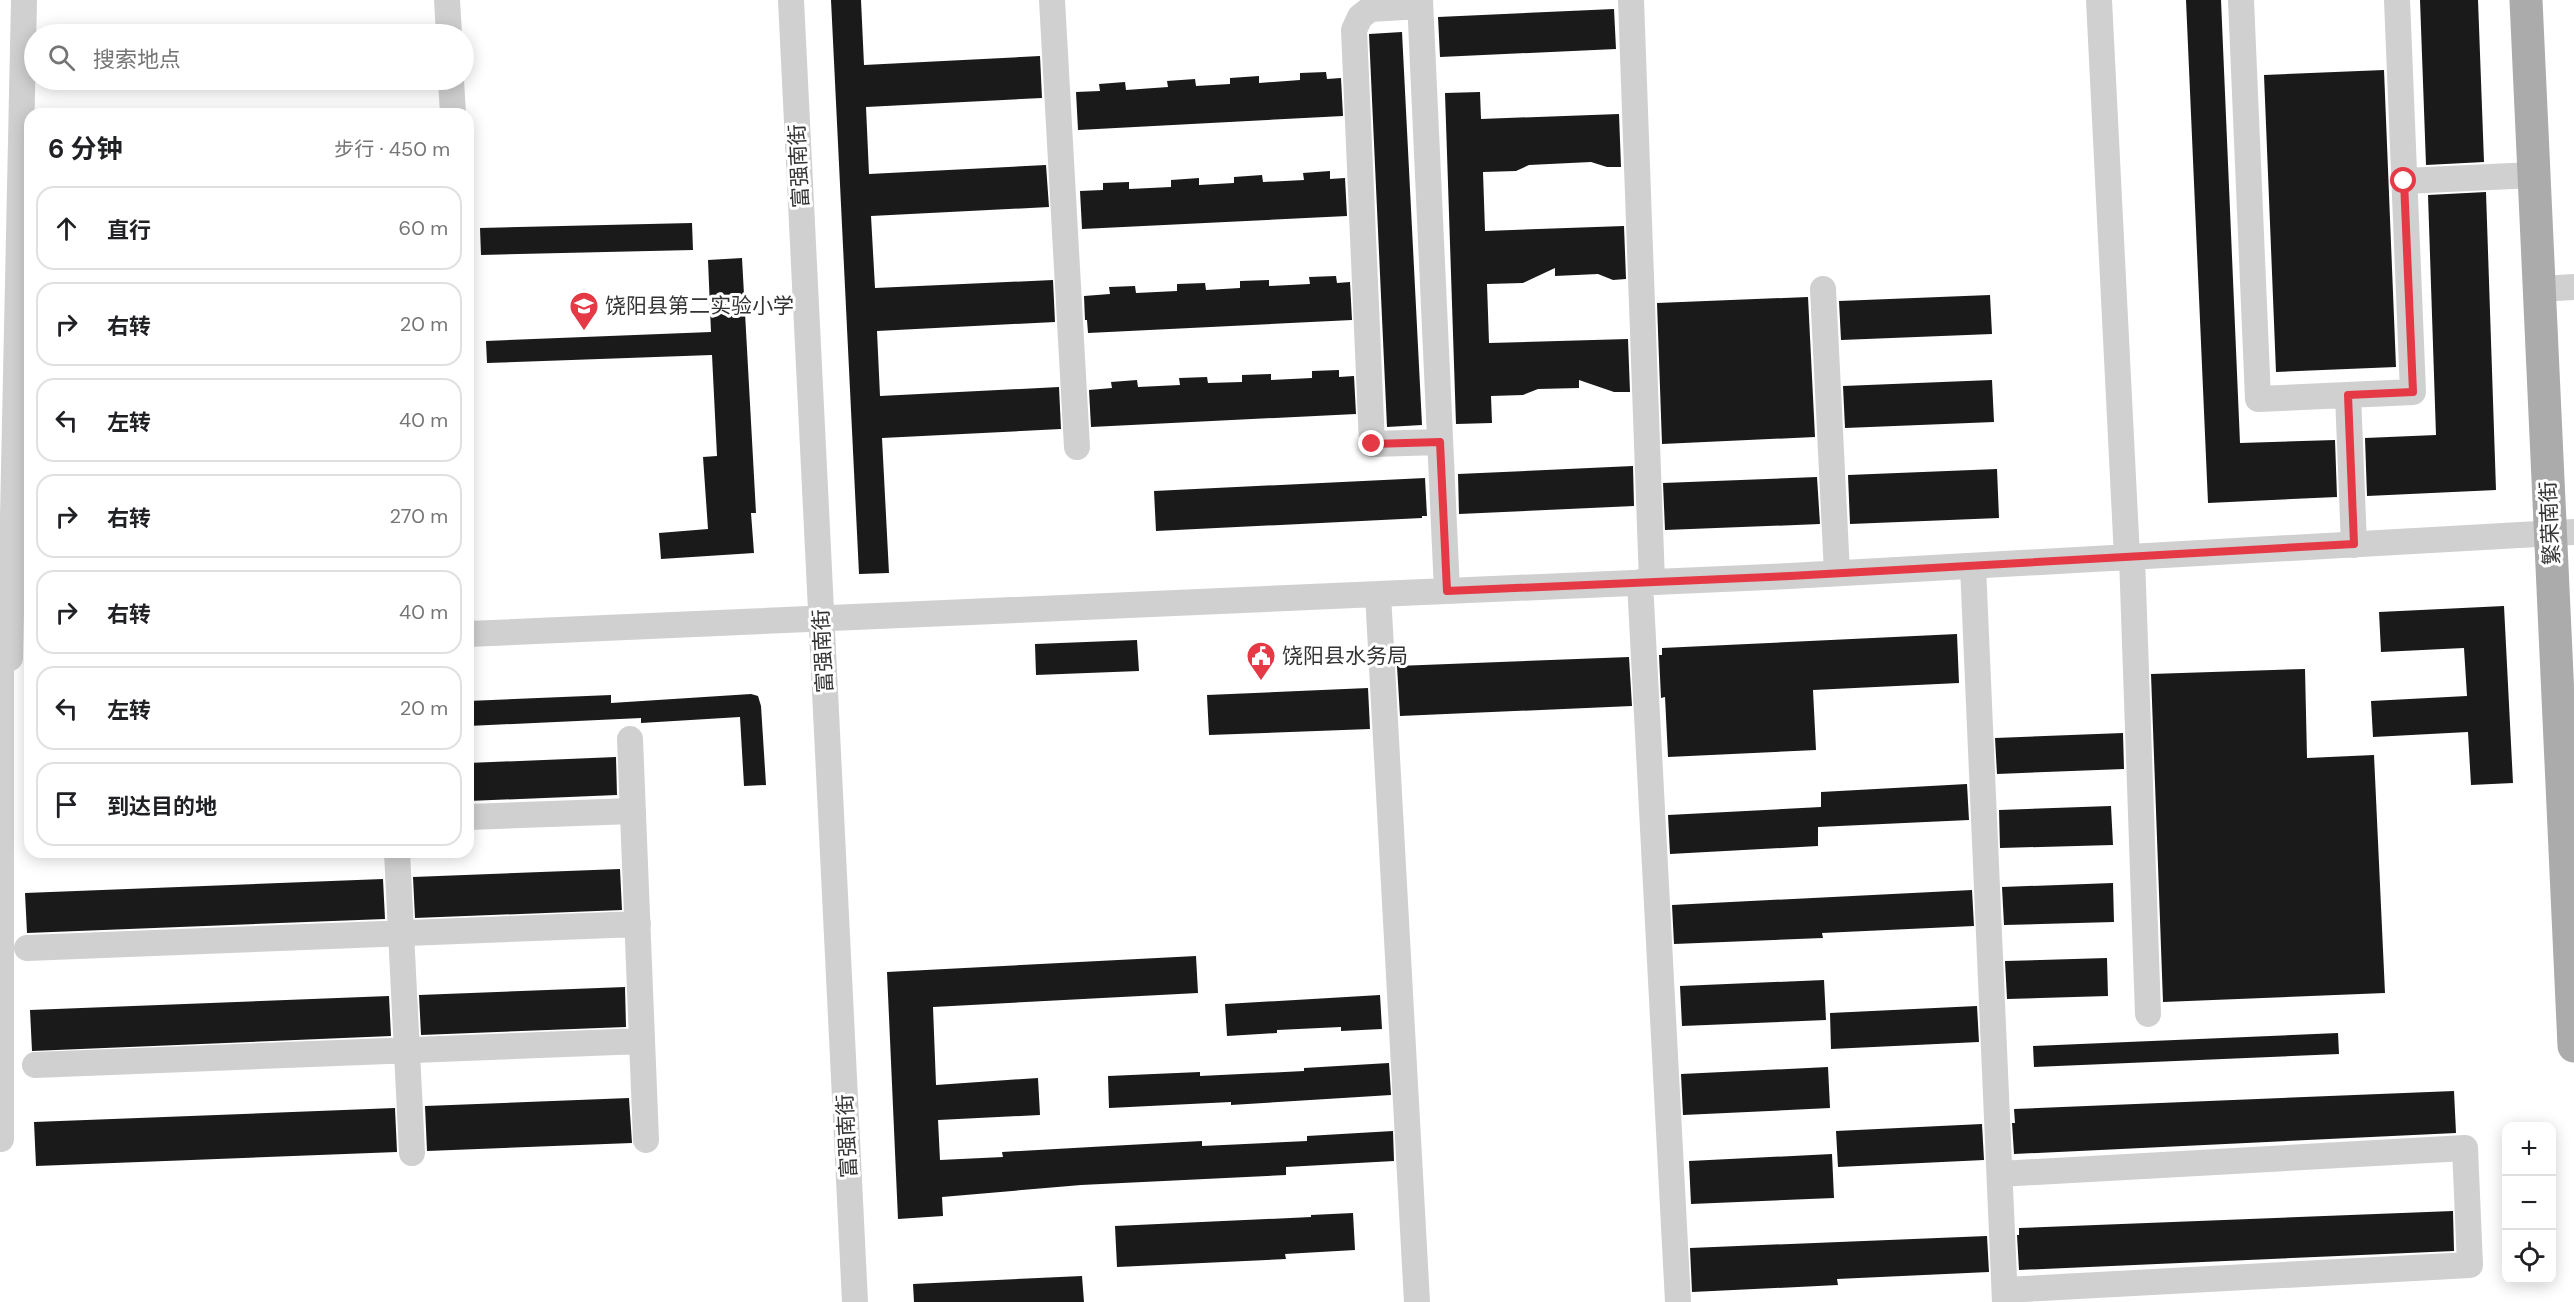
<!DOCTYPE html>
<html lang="zh">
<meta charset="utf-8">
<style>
:root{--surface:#fff;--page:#f6f6f6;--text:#202124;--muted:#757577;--line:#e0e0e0}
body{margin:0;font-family:"DM Sans","Noto Sans SC",sans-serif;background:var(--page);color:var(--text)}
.controls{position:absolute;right:18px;bottom:18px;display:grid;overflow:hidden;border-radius:12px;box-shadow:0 3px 15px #0003}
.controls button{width:54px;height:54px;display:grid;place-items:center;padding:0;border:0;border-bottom:2px solid var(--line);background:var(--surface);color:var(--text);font:30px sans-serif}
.stop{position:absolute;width:18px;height:18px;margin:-14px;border:4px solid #e63946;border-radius:50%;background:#fff}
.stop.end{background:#e63946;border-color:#fff;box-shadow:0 2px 6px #0008}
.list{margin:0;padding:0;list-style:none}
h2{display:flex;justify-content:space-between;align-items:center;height:78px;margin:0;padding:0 24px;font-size:26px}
h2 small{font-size:20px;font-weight:400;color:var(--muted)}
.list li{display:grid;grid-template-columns:39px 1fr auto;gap:18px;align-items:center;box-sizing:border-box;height:84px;margin:0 12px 12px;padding:0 12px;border:2px solid var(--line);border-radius:18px}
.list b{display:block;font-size:22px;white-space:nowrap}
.list em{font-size:20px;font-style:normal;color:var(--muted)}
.icon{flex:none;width:33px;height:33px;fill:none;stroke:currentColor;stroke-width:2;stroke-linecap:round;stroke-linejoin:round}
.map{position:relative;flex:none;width:2574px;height:1302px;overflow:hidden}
.search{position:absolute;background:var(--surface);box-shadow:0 3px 15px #0003;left:24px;top:24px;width:450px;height:66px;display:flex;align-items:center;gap:15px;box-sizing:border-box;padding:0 21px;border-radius:33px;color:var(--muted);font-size:22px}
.panel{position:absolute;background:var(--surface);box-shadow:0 3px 15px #0003;left:24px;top:108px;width:450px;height:750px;border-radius:18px}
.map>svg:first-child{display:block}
.building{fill:#1a1a1a}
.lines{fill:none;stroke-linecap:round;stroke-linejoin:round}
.minor{stroke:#d0d0d0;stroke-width:26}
.major{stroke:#ababab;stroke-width:33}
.route{stroke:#e63946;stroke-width:8}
.labels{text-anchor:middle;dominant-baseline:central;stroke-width:6;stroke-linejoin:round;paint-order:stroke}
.street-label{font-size:21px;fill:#333;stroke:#fff}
.poi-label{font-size:21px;fill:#333;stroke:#fff;text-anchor:start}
</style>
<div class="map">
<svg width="2574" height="1302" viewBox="0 0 2574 1302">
<rect width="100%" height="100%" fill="#fff"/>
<path class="building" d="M 831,0 L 861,0 L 864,65 L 1040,56 L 1042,98 L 866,107 L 869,174 L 1046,165 L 1049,207 L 871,216 L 875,288 L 1053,280 L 1055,322 L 877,331 L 880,396 L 1059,387 L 1061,429 L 882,438 L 889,573 L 859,574 Z
M 2186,0 L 2221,0 L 2240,443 L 2335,440 L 2337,497 L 2208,503 Z
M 2420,0 L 2478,0 L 2484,162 L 2426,165 Z
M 1614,9 L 1616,49 L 1440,57 L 1438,17 Z
M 1402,32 L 1422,425 L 1387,427 L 1369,34 Z
M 2384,70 L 2396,367 L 2276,372 L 2264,75 Z
M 1326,72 L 1327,79 L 1341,78 L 1343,116 L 1078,130 L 1076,92 L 1100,91 L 1099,84 L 1125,82 L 1126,90 L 1168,87 L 1167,81 L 1195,79 L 1196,86 L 1230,84 L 1230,78 L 1259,76 L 1259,83 L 1300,80 L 1300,73 Z
M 1480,92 L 1481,119 L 1619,114 L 1621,167 L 1607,167 L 1591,162 L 1529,165 L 1516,171 L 1483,172 L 1485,231 L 1624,226 L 1626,279 L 1613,280 L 1598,274 L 1555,276 L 1555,268 L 1523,283 L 1487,284 L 1489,343 L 1628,339 L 1630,392 L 1614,392 L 1579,380 L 1579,388 L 1538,389 L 1523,395 L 1491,396 L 1492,423 L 1456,424 L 1445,93 Z
M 1330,171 L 1330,179 L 1345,178 L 1347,216 L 1082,229 L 1080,191 L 1103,190 L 1103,183 L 1129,182 L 1129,189 L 1171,187 L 1171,180 L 1199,178 L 1199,185 L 1234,183 L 1234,177 L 1262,175 L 1263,182 L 1304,180 L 1303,173 Z
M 2486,192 L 2496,490 L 2367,496 L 2365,438 L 2436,435 L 2428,195 Z
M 692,223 L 693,250 L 481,255 L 480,228 Z
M 742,258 L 756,513 L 751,513 L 754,553 L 661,559 L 659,533 L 708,529 L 703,457 L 717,456 L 712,355 L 487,363 L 486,341 L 711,332 L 708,260 Z
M 1336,276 L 1337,283 L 1350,282 L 1352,320 L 1088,333 L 1087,320 L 1085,320 L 1084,296 L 1110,294 L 1109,287 L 1135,286 L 1136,293 L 1177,291 L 1177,284 L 1205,283 L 1206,290 L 1240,288 L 1240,281 L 1269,280 L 1269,286 L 1310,284 L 1309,277 Z
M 1990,295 L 1992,334 L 1841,340 L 1839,301 Z
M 1808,297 L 1815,437 L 1662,444 L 1657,303 Z
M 1339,370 L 1339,377 L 1354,376 L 1356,414 L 1091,427 L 1089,390 L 1112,388 L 1111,382 L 1137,380 L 1138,387 L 1180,385 L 1179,378 L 1207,377 L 1208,383 L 1242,382 L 1242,375 L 1271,374 L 1271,380 L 1312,378 L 1312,371 Z
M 1992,380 L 1994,422 L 1845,428 L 1843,386 Z
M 1633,466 L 1634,506 L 1459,514 L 1458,474 Z
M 1997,469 L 1999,518 L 1850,524 L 1848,475 Z
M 1817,477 L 1820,524 L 1665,530 L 1663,483 Z
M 1425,478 L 1427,516 L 1422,516 L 1422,518 L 1156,531 L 1154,491 Z
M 2504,606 L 2513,783 L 2471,785 L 2468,732 L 2373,737 L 2371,701 L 2467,696 L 2464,648 L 2381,652 L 2379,612 Z
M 1957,634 L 1959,683 L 1813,690 L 1816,750 L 1668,757 L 1665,697 L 1661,698 L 1659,655 L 1662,655 L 1662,648 Z
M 1137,640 L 1139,671 L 1036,675 L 1035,644 Z
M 1629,657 L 1632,706 L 1400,716 L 1397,666 Z
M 2305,669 L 2307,758 L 2374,755 L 2385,993 L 2163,1002 L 2151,674 Z
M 1368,688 L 1370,729 L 1209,735 L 1207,695 Z
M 751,694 L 758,696 L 761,706 L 766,785 L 744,786 L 740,717 L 641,723 L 641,718 L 468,726 L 468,701 L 611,695 L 611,703 Z
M 2123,733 L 2124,769 L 1997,774 L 1995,738 Z
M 616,757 L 617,795 L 468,801 L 468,763 Z
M 1967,784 L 1969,820 L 1818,827 L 1818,846 L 1670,854 L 1668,815 L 1821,807 L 1821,792 Z
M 2111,806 L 2113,845 L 2000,848 L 1999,810 Z
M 620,869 L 622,910 L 415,918 L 413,877 Z
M 383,879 L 385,919 L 27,933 L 25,893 Z
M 2113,883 L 2114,922 L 2004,925 L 2002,887 Z
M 1972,890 L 1974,926 L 1822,933 L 1823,938 L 1674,944 L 1672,905 Z
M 1196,956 L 1198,993 L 933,1007 L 936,1085 L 1038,1078 L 1040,1115 L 938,1120 L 940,1160 L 1003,1157 L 1002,1152 L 1109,1146 L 1202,1141 L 1202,1146 L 1307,1141 L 1307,1136 L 1393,1131 L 1394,1161 L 1286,1167 L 1286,1175 L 1081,1185 L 942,1197 L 943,1216 L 898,1219 L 887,972 Z
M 2107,958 L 2108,996 L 2007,999 L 2005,961 Z
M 1824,980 L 1826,1020 L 1682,1026 L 1680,986 Z
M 625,987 L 626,1027 L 421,1035 L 419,995 Z
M 1380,995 L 1382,1029 L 1341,1031 L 1341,1027 L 1277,1030 L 1277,1033 L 1227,1036 L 1225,1004 Z
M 389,996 L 391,1036 L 32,1051 L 30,1010 Z
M 1977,1006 L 1979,1042 L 1831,1049 L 1830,1013 Z
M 2338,1033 L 2339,1054 L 2034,1067 L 2033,1046 Z
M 1389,1063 L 1391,1095 L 1231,1105 L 1231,1102 L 1109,1108 L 1108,1076 L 1200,1072 L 1200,1076 L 1304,1071 L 1304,1068 Z
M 1828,1067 L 1830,1108 L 1683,1115 L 1681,1074 Z
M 2454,1091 L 2456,1133 L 2014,1154 L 2012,1123 L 2015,1123 L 2014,1109 Z
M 629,1098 L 632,1143 L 427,1151 L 425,1106 Z
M 395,1108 L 397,1152 L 36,1166 L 34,1122 Z
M 1982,1124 L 1984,1160 L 1838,1167 L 1836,1131 Z
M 1832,1154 L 1834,1198 L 1691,1204 L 1689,1161 Z
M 2453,1211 L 2454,1251 L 2019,1270 L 2017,1235 L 2019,1235 L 2019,1228 Z
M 1353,1213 L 1355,1250 L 1285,1254 L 1286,1259 L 1117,1267 L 1115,1226 L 1311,1217 L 1311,1215 Z
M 1987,1236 L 1989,1272 L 1837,1279 L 1838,1285 L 1692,1292 L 1690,1248 Z
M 1082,1276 L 1084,1302 L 914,1302 L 913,1284 Z"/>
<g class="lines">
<path class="minor" d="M 447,0 L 449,34
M 791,0 L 855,1302
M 1052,0 L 1077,447
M 1420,0 L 1447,591
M 1631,0 L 1652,582
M 2099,0 L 2127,557
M 2241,0 L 2258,399 L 2413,392 L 2397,0
M 1420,6 L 1370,9 L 1360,17 L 1354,30 L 1372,444 L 1440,442
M 451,80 L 453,114
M 2404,181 L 2534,175
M 1823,289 L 1837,573
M 2539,289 L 2574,287
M 2348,395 L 2354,545
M 2132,557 L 2148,1014
M 1973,566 L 2005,1302
M 1640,582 L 1678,1302
M 1378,594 L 1417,1302
M 468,634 L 1790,576 L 2574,532
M 10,658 L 24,0
M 630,739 L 646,1140
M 468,817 L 633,811
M 397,852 L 412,1153
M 27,948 L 638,924
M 35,1065 L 642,1041
M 1,1139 L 1,658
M 2000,1174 L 2465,1148 L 2470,1265 L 2005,1290"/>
<path class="major" d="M 2526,0 L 2574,1046"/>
</g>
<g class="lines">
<path class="route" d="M 1372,444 L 1440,442 L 1447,591 L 1790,576 L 2354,544 L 2348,395 L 2413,392 L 2404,181"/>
</g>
<defs>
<g id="school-pin" transform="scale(1.5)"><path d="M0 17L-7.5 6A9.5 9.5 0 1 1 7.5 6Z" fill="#e63946" stroke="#fff"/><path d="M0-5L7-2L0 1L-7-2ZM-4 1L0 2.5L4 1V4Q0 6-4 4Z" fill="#fff"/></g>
<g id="civic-pin" transform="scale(1.5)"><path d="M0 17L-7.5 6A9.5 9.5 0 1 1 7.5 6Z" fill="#e63946" stroke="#fff"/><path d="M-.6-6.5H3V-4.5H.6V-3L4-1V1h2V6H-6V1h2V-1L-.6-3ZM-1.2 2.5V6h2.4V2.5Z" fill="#fff"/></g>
</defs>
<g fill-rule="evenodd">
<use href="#school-pin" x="584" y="306"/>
<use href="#civic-pin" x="1261" y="656"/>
</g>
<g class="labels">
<g class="street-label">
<text transform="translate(799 166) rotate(-93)">富强南街</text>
<text transform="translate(2550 523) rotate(-93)">繁荣南街</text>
<text transform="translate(823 651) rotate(-93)">富强南街</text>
<text transform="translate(847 1136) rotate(-93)">富强南街</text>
</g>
<g class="poi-label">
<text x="605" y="306">饶阳县第二实验小学</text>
<text x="1282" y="656">饶阳县水务局</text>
</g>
</g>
</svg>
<div class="controls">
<button>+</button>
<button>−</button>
<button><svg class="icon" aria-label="locate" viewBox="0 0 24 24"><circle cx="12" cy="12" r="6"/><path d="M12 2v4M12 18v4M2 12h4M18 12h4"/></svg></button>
</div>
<div class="stop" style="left:2404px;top:181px"></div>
<div class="stop end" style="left:1372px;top:444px"></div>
<div class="search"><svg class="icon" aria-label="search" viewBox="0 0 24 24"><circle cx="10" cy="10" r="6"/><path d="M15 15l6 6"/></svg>搜索地点</div>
<section class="panel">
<h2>6 分钟<small>步行 · 450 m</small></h2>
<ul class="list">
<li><svg class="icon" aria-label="ahead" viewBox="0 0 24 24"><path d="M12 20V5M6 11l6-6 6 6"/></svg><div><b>直行</b></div><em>60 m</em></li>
<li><svg class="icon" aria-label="right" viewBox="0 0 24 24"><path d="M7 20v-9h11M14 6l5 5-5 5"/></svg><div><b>右转</b></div><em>20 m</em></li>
<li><svg class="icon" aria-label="left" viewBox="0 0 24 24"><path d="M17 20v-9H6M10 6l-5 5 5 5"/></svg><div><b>左转</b></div><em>40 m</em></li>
<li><svg class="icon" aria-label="right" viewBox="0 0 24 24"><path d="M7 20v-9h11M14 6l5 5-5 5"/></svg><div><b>右转</b></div><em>270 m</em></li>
<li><svg class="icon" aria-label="right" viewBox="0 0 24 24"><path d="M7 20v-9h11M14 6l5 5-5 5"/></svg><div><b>右转</b></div><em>40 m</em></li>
<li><svg class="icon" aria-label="left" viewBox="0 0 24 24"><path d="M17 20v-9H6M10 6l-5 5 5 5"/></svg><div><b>左转</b></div><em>20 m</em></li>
<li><svg class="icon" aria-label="arrive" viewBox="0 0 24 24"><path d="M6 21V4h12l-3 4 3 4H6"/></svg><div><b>到达目的地</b></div></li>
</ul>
</section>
</div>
